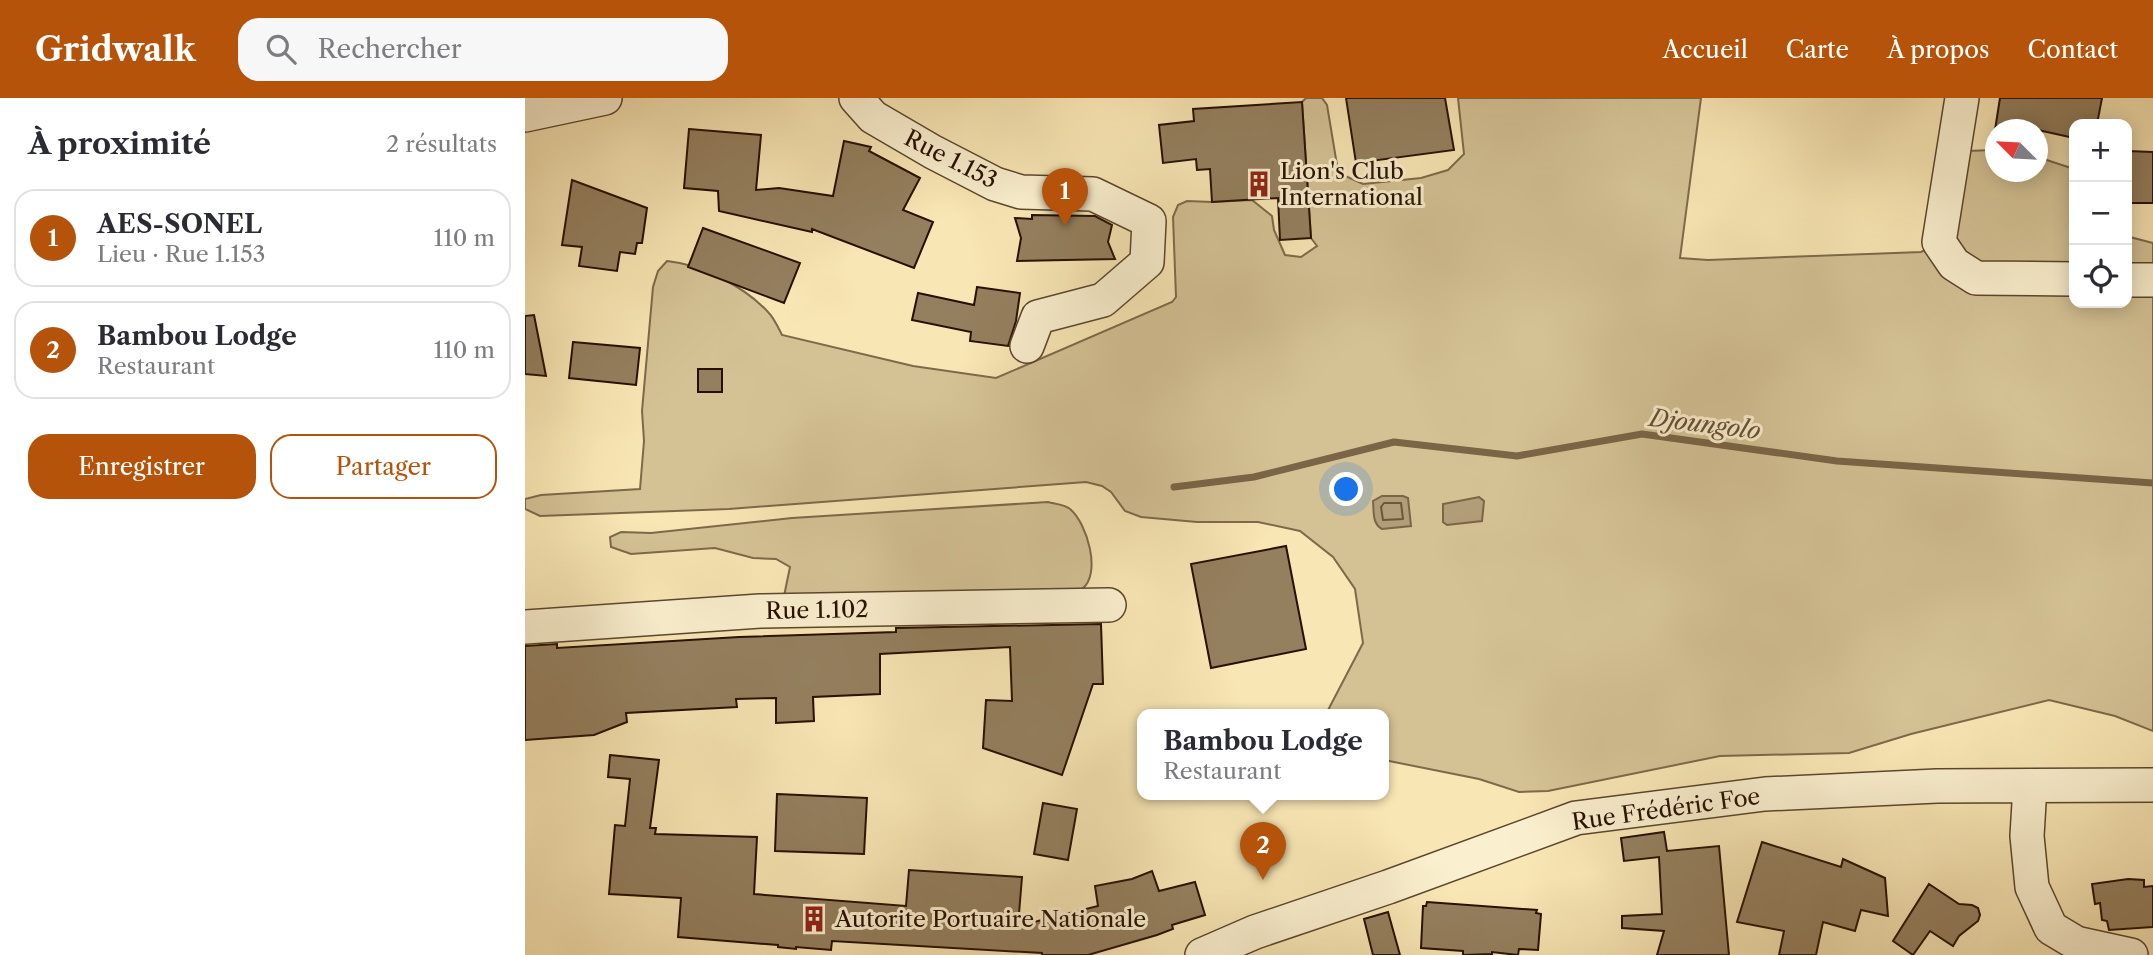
<!DOCTYPE html>
<html lang="fr">
<meta charset="utf-8">
<style>
:root{--surface:#fff;--page:#f7f7f7;--text:#2b2b33;--muted:#7c7c81;--line:#e1e1e2;--accent:#b45309}
body{margin:0;font-family:"Libre Caslon Text",serif;background:var(--page);color:var(--text)}
.controls{position:absolute;right:21px;top:21px;display:grid;overflow:hidden;border-radius:14px;box-shadow:0 4px 18px #0003}
.controls button{width:63px;height:63px;display:grid;place-items:center;padding:0;border:0;border-bottom:2px solid var(--line);background:var(--surface);color:var(--text);font:35px sans-serif}
.compass{position:absolute;left:1460px;top:21px;width:63px;height:63px;border-radius:50%;background:var(--surface);box-shadow:0 4px 18px #0003;rotate:294deg}
.you{position:absolute;left:822px;top:392px;width:24px;height:24px;margin:-18px;border:5px solid #fff;border-radius:50%;background:#1a73e8;box-shadow:0 0 0 10px #1a73e833}
.badge{display:grid;place-items:center;width:46px;height:46px;border-radius:50%;background:var(--accent);color:#fff;font-size:23px;font-weight:700}
.pin{position:absolute;translate:-50% -58px;filter:drop-shadow(0 2px 4px #0008)}
.pin::after{content:'';position:absolute;top:37px;width:24px;height:21px;background:inherit;clip-path:polygon(0 0,100% 0,50% 100%)}
.popup{position:absolute;left:612px;top:611px;width:252px;height:91px;box-sizing:border-box;display:grid;place-content:center;border-radius:14px;background:var(--surface);filter:drop-shadow(0 2px 5px #0005);font-size:23px;white-space:nowrap;color:var(--muted)}
.popup b{font-size:26px;color:var(--text)}
.popup::after{content:'';position:absolute;left:50%;top:100%;margin-left:-14px;border:14px solid transparent;border-top-color:var(--surface)}
.list{margin:0;padding:0;list-style:none}
h2{display:flex;justify-content:space-between;align-items:center;height:91px;margin:0;padding:0 28px;font-size:30px}
h2 small{font-size:23px;font-weight:400;color:var(--muted)}
.list li{display:grid;grid-template-columns:46px 1fr auto;gap:21px;align-items:center;box-sizing:border-box;height:98px;margin:0 14px 14px;padding:0 14px;border:2px solid var(--line);border-radius:21px}
.list b{display:block;font-size:26px;white-space:nowrap}
.list p{margin:0;font-size:23px;white-space:nowrap;color:var(--muted)}
.list em{font-size:23px;font-style:normal;color:var(--muted)}
.actions{display:flex;gap:14px;padding:21px 28px}
.actions a{flex:1;padding:16px 0;border:2px solid var(--accent);border-radius:21px;text-align:center;font-size:24px;color:var(--accent)}
.actions .main{background:var(--accent);color:#fff}
.icon{flex:none;width:38px;height:38px;fill:none;stroke:currentColor;stroke-width:2;stroke-linecap:round;stroke-linejoin:round}
.map{position:relative;flex:none;width:1628px;height:857px;overflow:hidden}
header{display:flex;align-items:center;gap:42px;box-sizing:border-box;height:98px;padding:0 35px;background:var(--accent);color:#fff}
header strong{font-size:33px}
nav{display:flex;gap:38px;margin-inline-start:auto;font-size:24px}
.search{width:490px;height:63px;background:var(--page);display:flex;align-items:center;gap:18px;box-sizing:border-box;padding:0 24px;border-radius:21px;color:var(--muted);font-size:26px}
main{display:flex}
aside{flex:1;background:var(--surface)}
.map>svg:first-child{display:block}
.green{fill:#d4c295;stroke:#7e694a;stroke-width:2}
.water{fill:#b19d77;stroke:#7a6547;stroke-width:2}
.lines{fill:none;stroke-linecap:round;stroke-linejoin:round}
.shore{stroke:#6c563c;stroke-width:2}
.stream{stroke:#7a6547;stroke-width:7}
.building{fill:#947f5e;stroke:#271000;stroke-width:2}
.minor-casing{stroke:#5b462d;stroke-width:36}
.minor{stroke:#faefce;stroke-width:33}
.labels{text-anchor:middle;dominant-baseline:central;stroke-width:6;stroke-linejoin:round;paint-order:stroke}
.street-label{font-size:23px;fill:#271000;stroke:#faefce}
.poi-label{font-size:23px;fill:#271000;stroke:#faefce;text-anchor:start}
.water-label{font-size:24px;font-style:italic;fill:#654f36;stroke:#faefce}
</style>
<header>
<strong>Gridwalk</strong>
<div class="search"><svg class="icon" aria-label="search" viewBox="0 0 24 24"><circle cx="10" cy="10" r="6"/><path d="M15 15l6 6"/></svg>Rechercher</div>
<nav><a>Accueil</a><a>Carte</a><a>À propos</a><a>Contact</a></nav>
</header>
<main>
<aside>
<h2>À proximité<small>2 résultats</small></h2>
<ul class="list">
<li><span class="badge">1</span><div><b>AES-SONEL</b><p>Lieu · Rue 1.153</p></div><em>110 m</em></li>
<li><span class="badge">2</span><div><b>Bambou Lodge</b><p>Restaurant</p></div><em>110 m</em></li>
</ul>
<div class="actions"><a class="main">Enregistrer</a><a>Partager</a></div>
</aside>
<div class="map">
<svg width="1628" height="857" viewBox="0 0 1628 857">
<rect width="100%" height="100%" fill="#f8e6b4"/>
<filter id="stains"><feTurbulence type="fractalNoise" baseFrequency=".00286" numOctaves="4"/><feColorMatrix values="0 0 0 0 .2 0 0 0 0 .09 0 0 0 0 .02 0 0 0 .5 -.17"/></filter>
<radialGradient id="worn" r=".72"><stop offset=".6" stop-color="#630" stop-opacity="0"/><stop offset="1" stop-color="#630" stop-opacity=".3"/></radialGradient>
<path class="green" d="M 781,0 L 797,0 L 802,7 L 812,67 L 818,77 L 838,86 L 896,80 L 923,72 L 939,56 L 933,0 L 1176,0 L 1155,160 L 1183,162 L 1396,154 L 1404,150 L 1441,53 L 1470,52 L 1470,74 L 1512,74 L 1513,59 L 1549,71 L 1549,205 L 1602,205 L 1602,136 L 1605,139 L 1628,145 L 1628,633 L 1590,618 L 1524,602 L 1386,636 L 1324,655 L 1195,658 L 1023,693 L 994,694 L 954,681 L 859,662 L 859,616 L 801,616 L 838,545 L 830,491 L 808,459 L 775,433 L 733,424 L 672,424 L 616,419 L 600,413 L 586,394 L 577,388 L 561,384 L 204,411 L 15,418 L 0,411 L 0,401 L 16,397 L 115,391 L 119,343 L 117,313 L 128,189 L 133,173 L 142,163 C 176,166 220,189 243,214 C 249,220 253,229 257,237 L 388,268 L 471,280 L 647,204 L 651,199 L 648,119 L 653,107 L 662,103 L 687,104 L 727,102 L 747,118 L 749,132 L 760,157 L 776,159 L 792,148 L 786,140 L 777,4 Z
M 523,404 C 530,406 539,406 545,411 C 562,425 577,476 557,491 L 471,500 L 259,498 L 265,469 L 251,461 L 228,460 L 190,450 L 106,456 L 86,449 L 85,439 L 96,434 L 126,435 L 267,420 Z"/>
<path class="water" d="M 857,398 L 878,398 L 883,400 L 886,428 L 857,431 C 847,426 849,413 848,403 Z
M 954,399 L 959,403 L 957,423 L 922,427 L 918,424 L 918,406 Z"/>
<g class="lines">
<path class="shore" d="M 859,405 L 876,405 L 878,421 L 858,422 L 856,409 Z"/>
<path class="stream" d="M 649,389 L 729,379 L 869,344 L 992,358 L 1117,336 L 1312,363 L 1628,385"/>
</g>
<path class="building" d="M 821,0 L 920,0 L 929,52 L 831,65 Z
M 1475,0 L 1577,0 L 1572,26 L 1549,26 L 1549,40 L 1513,32 L 1470,32 Z
M 777,4 L 786,140 L 755,142 L 753,100 L 687,104 L 685,71 L 672,72 L 671,61 L 638,65 L 634,27 L 669,23 L 668,11 Z
M 164,31 L 236,37 L 231,92 L 254,90 L 308,98 L 319,43 L 346,49 L 344,53 L 395,80 L 378,112 L 408,124 L 389,170 L 287,131 L 287,134 L 194,113 L 193,93 L 159,90 Z
M 1602,53 L 1628,54 L 1628,105 L 1602,105 Z
M 47,82 L 122,110 L 117,145 L 112,145 L 110,156 L 95,154 L 92,173 L 54,168 L 57,149 L 37,147 Z
M 507,117 L 570,118 L 587,127 L 583,144 L 590,161 L 492,163 L 496,140 L 490,120 L 507,121 Z
M 178,130 L 275,165 L 259,205 L 163,169 Z
M 452,189 L 495,195 L 491,223 L 483,248 L 445,243 L 446,234 L 387,222 L 393,195 L 449,207 Z
M 9,217 L 21,278 L 0,276 L 0,218 Z
M 48,244 L 115,250 L 111,287 L 44,280 Z
M 173,271 L 197,271 L 197,294 L 173,294 Z
M 761,448 L 781,551 L 686,570 L 666,466 Z
M 576,526 L 578,586 L 568,586 L 537,677 L 458,650 L 461,602 L 487,603 L 485,549 L 355,556 L 355,596 L 288,599 L 289,623 L 251,625 L 251,600 L 211,601 L 212,609 L 101,615 L 102,624 L 69,637 L 0,642 L 0,548 L 32,546 L 32,550 L 214,539 L 371,534 L 371,530 Z
M 85,657 L 134,662 L 125,730 L 131,730 L 130,736 L 232,739 L 229,796 L 381,808 L 384,772 L 497,779 L 493,828 L 573,808 L 570,788 L 607,781 L 627,773 L 634,793 L 670,784 L 680,817 L 647,827 L 648,831 L 632,837 L 563,857 L 517,857 L 517,855 L 307,843 L 306,852 L 271,849 L 271,851 L 253,849 L 253,847 L 153,839 L 156,800 L 84,796 L 90,727 L 100,728 L 105,681 L 83,679 Z
M 252,696 L 342,700 L 339,756 L 250,753 Z
M 518,705 L 552,711 L 543,762 L 509,756 Z
M 1139,734 L 1142,753 L 1194,748 L 1204,857 L 1132,857 L 1139,833 L 1097,830 L 1097,818 L 1137,816 L 1134,759 L 1099,763 L 1096,740 Z
M 1237,744 L 1316,769 L 1318,761 L 1360,780 L 1363,818 L 1336,812 L 1330,833 L 1298,824 L 1291,857 L 1254,857 L 1259,833 L 1212,824 Z
M 1603,781 L 1619,782 L 1619,789 L 1628,788 L 1628,829 L 1584,832 L 1582,823 L 1577,822 L 1575,805 L 1570,806 L 1567,786 Z
M 1404,786 L 1434,806 L 1447,807 L 1453,810 L 1455,817 L 1453,823 L 1434,838 L 1428,848 L 1405,833 L 1388,857 L 1368,843 Z
M 902,804 L 1012,812 L 1011,815 L 1016,816 L 1013,852 L 994,851 L 993,857 L 967,854 L 967,856 L 938,857 L 938,853 L 896,850 L 898,808 L 901,808 Z
M 863,814 L 875,857 L 848,857 L 839,821 Z"/>
<g class="lines">
<g class="minor-casing">
<path id="minor" d="M 331,0 L 348,19 L 408,54 L 470,86 L 496,94 L 568,96 L 624,123 L 622,164 L 578,202 L 513,219 L 502,248
M 1437,0 L 1414,144 L 1429,166 L 1451,180 L 1549,181
M 0,17 L 80,0
M 1602,182 L 1628,182
M 0,529 L 235,513 L 584,507
M 1505,688 L 1502,738 L 1507,789 L 1526,830 L 1551,845 L 1606,857
M 677,857 L 730,834 L 863,789 L 1051,720 L 1240,696 L 1412,688 L 1628,687"/>
</g>
<use href="#minor" class="minor"/>
</g>
<defs>
<g id="building-bare" transform="scale(2.1)"><path d="M-4-6H4V6H1V3H-1V6H-4ZM-2.5-4.3h1.7v1.8h-1.7ZM.8-4.3h1.7v1.8H.8ZM-2.5-1h1.7V.8h-1.7ZM.8-1h1.7V.8H.8Z" fill="#8f2418" stroke="#faefce" stroke-width="2.5" paint-order="stroke"/></g>
</defs>
<g fill-rule="evenodd">
<use href="#building-bare" x="734" y="86"/>
<use href="#building-bare" x="289" y="821"/>
</g>
<g class="labels">
<g class="street-label">
<text transform="translate(426 61) rotate(27)">Rue 1.153</text>
<text transform="translate(292 512) rotate(-1)">Rue 1.102</text>
<text transform="translate(1141 711) rotate(-8)">Rue Frédéric Foe</text>
</g>
<g class="poi-label">
<text x="755" y="73">Lion's Club<tspan x="755" dy="26">International</tspan></text>
<text x="310" y="821">Autorite Portuaire Nationale</text>
</g>
<g class="water-label">
<text transform="translate(1180 326) rotate(7)">Djoungolo</text>
</g>
</g>
<rect width="100%" height="100%" filter="url(#stains)"/>
<rect width="100%" height="100%" fill="url(#worn)"/>
</svg>
<div class="controls">
<button>+</button>
<button>−</button>
<button><svg class="icon" aria-label="locate" viewBox="0 0 24 24"><circle cx="12" cy="12" r="6"/><path d="M12 2v4M12 18v4M2 12h4M18 12h4"/></svg></button>
</div>
<svg class="compass" viewBox="-18 -18 36 36"><path d="M0-13l5 13h-10z" fill="#e53935"/><path d="M0 13l5-13h-10z" fill="#7c7c81"/></svg>
<div class="you"></div>
<div class="pin badge" style="left:540px;top:128px">1</div>
<div class="pin badge" style="left:738px;top:782px">2</div>
<div class="popup"><b>Bambou Lodge</b>Restaurant</div>
</div>
</main>
